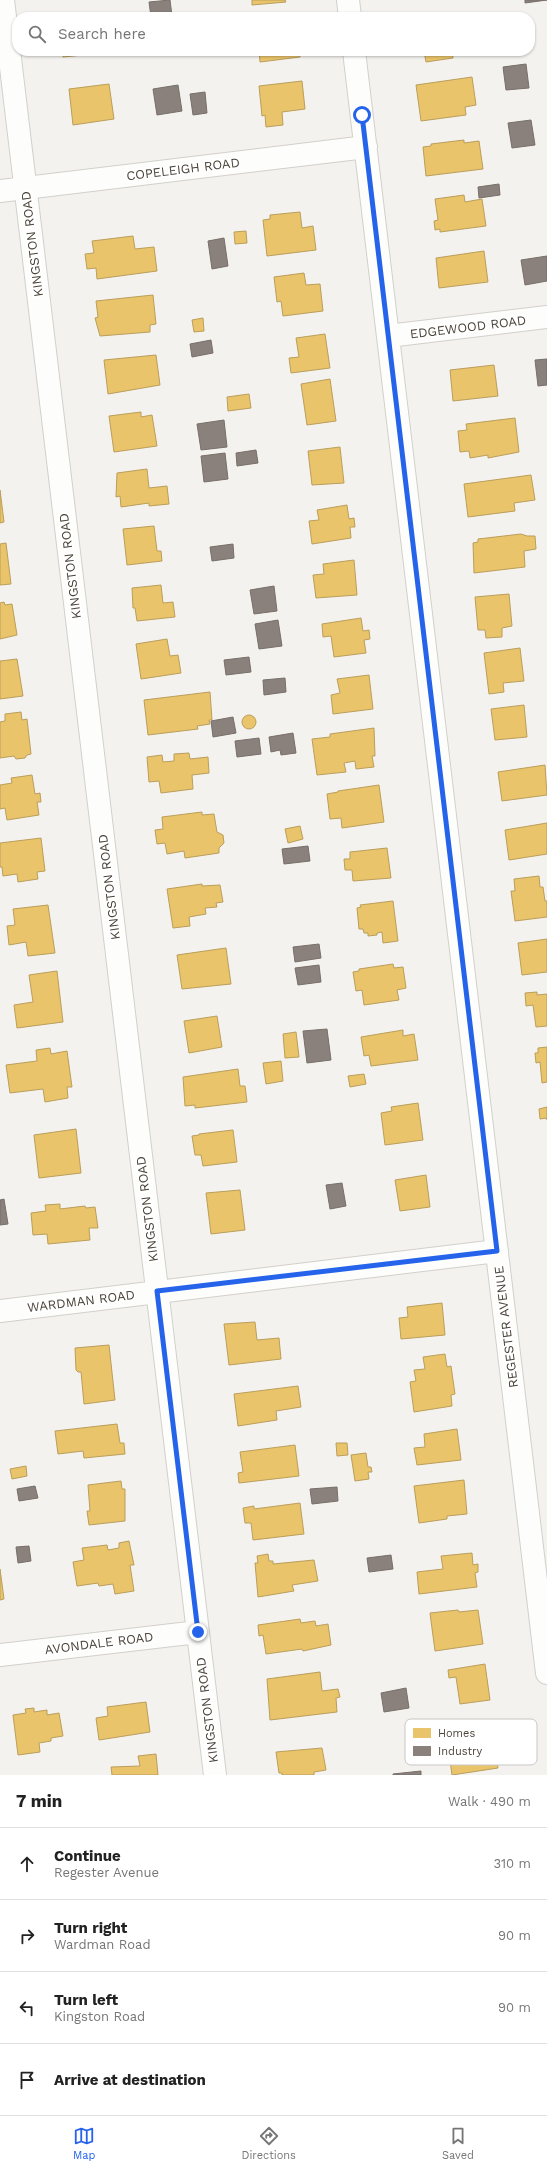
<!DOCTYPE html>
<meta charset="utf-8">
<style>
:root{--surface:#fff;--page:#f2f2f2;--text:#222;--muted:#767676;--line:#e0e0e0;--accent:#2563eb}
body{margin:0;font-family:"Work Sans",sans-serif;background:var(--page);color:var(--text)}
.stop{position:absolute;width:12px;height:12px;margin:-9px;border:3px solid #2563eb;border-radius:50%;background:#fff}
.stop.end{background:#2563eb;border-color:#fff;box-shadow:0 1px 4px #0008}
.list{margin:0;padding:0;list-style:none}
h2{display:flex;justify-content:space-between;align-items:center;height:52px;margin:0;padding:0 16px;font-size:17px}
h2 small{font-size:13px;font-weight:400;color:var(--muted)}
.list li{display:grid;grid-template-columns:26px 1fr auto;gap:12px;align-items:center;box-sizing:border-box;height:72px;padding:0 16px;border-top:1px solid var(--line)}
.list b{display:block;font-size:15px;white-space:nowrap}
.list p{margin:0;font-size:13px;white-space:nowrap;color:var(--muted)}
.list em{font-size:13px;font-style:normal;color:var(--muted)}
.icon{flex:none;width:22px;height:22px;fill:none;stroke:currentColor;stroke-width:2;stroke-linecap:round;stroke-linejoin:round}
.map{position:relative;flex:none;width:547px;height:1775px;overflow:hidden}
.search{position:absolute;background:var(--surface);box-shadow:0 1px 3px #0004;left:12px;right:12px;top:12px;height:44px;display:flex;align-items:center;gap:10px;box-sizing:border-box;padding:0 14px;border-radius:16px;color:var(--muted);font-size:15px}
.sheet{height:340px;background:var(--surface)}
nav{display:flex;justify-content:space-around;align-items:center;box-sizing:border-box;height:56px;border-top:1px solid var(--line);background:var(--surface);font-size:11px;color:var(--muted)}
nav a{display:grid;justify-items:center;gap:2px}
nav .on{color:var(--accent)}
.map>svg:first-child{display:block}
.homes{fill:#e9c46a;stroke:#ba9e5b}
.industry{fill:#8a817c;stroke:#776f68}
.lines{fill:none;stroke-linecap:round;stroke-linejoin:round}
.minor-casing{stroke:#d2d0cb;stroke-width:24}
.minor{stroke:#fdfdfc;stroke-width:22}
.route{stroke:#2563eb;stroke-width:5}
.labels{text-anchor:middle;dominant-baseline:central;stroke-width:4;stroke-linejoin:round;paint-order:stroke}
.street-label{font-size:13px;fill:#4b4439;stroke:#fff}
.key{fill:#fff;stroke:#c9c7c4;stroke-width:1}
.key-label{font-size:11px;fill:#4b4439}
</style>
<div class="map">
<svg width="547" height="1775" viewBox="0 0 547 1775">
<rect width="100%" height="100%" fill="#f4f2ee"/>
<path class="homes" d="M 252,0 L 285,0 L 286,2 L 252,5 Z
M 63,51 L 103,51 L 103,53 L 63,57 Z
M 259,51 L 300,51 L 300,57 L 260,62 Z
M 424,51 L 452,51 L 453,58 L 426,62 Z
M 472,77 L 476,105 L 465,107 L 466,115 L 421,121 L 416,85 Z
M 302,81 L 305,109 L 282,112 L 283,125 L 266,127 L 265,115 L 262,116 L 259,86 Z
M 109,84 L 114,119 L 73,125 L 69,89 Z
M 464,140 L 464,143 L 479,141 L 483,169 L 426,176 L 423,147 L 431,146 L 431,144 Z
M 464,195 L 465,202 L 482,199 L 486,226 L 440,232 L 440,229 L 435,230 L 434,221 L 438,220 L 435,199 Z
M 300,212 L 302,228 L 313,226 L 316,250 L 267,256 L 263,220 L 270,219 L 270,215 Z
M 246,231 L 247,243 L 235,244 L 234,232 Z
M 133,236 L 135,249 L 154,247 L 157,271 L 97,279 L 96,268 L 87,269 L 85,254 L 94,253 L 92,241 Z
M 484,251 L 488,282 L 439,288 L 436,258 Z
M 304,273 L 306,285 L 320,284 L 323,311 L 283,316 L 281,301 L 277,302 L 274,277 Z
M 153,295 L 156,324 L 150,325 L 150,332 L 100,336 L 95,318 L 98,317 L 96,301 Z
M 203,318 L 204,331 L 194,332 L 192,320 Z
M 325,334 L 330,368 L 291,373 L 289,358 L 299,357 L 296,338 Z
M 156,355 L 160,385 L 108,394 L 104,360 Z
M 494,365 L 498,396 L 453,401 L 450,370 Z
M 330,379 L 336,421 L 307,425 L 301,384 Z
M 249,394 L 251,408 L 228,411 L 227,397 Z
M 141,412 L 141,417 L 152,415 L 157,446 L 114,452 L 109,416 Z
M 515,418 L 519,452 L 488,458 L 488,455 L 470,458 L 469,451 L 460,452 L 458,431 L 467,430 L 466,424 Z
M 340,447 L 344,483 L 312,485 L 308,451 Z
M 147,469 L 149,488 L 167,486 L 169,504 L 149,506 L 149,503 L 121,507 L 120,496 L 116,497 L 117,473 Z
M 531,475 L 535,500 L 514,503 L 515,511 L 468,517 L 464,484 Z
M 0,490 L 4,522 L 0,523 Z
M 347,505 L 349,519 L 354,518 L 355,527 L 350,527 L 351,538 L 312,544 L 309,521 L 319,520 L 317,510 Z
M 154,526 L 157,551 L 161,551 L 162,561 L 127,565 L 123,529 Z
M 521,534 L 527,536 L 535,536 L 536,549 L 524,551 L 525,567 L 474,573 L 473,543 L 478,542 L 478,539 Z
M 6,543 L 11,584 L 0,585 L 0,544 Z
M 354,560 L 357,595 L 316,598 L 313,575 L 324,574 L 323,564 Z
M 161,585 L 163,603 L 173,602 L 175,617 L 137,621 L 135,608 L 133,608 L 132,588 Z
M 509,594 L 512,626 L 502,628 L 502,637 L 486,638 L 485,630 L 478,630 L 475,597 Z
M 4,602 L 5,605 L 12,604 L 17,635 L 0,639 L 0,603 Z
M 361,618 L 363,631 L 369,630 L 370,639 L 364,640 L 366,653 L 334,657 L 331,636 L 323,637 L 322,624 Z
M 167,639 L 170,656 L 178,655 L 181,673 L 141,679 L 136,644 Z
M 520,648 L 524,681 L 503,683 L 504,692 L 489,694 L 484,653 Z
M 17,659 L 23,696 L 0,699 L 0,661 Z
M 369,675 L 373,709 L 333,714 L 331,695 L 340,693 L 337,679 Z
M 210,692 L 212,720 L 209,720 L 210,724 L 197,726 L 198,729 L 148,735 L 144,700 Z
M 524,705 L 527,737 L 495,740 L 491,709 Z
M 21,712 L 22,720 L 27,719 L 31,754 L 27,755 L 25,758 L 16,759 L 14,756 L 0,758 L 0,722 L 5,721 L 5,714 Z
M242 722a7 7 0 1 1 14 0a7 7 0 1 1-14 0Z
M 374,728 L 375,756 L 372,756 L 374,767 L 356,769 L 355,761 L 344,763 L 346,772 L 317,775 L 312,739 L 330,737 L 330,734 Z
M 189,753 L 190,759 L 208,757 L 209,773 L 192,775 L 193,789 L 161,793 L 159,781 L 149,782 L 147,757 L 162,755 L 163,762 L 174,761 L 174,754 Z
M 545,765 L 547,795 L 502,801 L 498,772 Z
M 32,775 L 35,794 L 40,793 L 41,802 L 37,802 L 39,815 L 7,820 L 5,808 L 0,809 L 0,785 L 12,783 L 11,778 Z
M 379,785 L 384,822 L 342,828 L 341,818 L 330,819 L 327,794 L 338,792 L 338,791 Z
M 202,812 L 202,815 L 214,814 L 217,832 L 223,835 L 224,843 L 219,848 L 219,853 L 185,858 L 184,851 L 167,854 L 165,843 L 157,844 L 155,830 L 163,829 L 162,817 Z
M 547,823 L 547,854 L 509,860 L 505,830 Z
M 300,826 L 303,839 L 288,843 L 285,829 Z
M 41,838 L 45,871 L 37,872 L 38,879 L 18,882 L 17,874 L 3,876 L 2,867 L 0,867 L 0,843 Z
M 387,848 L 391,878 L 353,881 L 352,870 L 345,870 L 344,859 L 350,859 L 350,852 Z
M 539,876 L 540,887 L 543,887 L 545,901 L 547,901 L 547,917 L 515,921 L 511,891 L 515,891 L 514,879 Z
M 202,884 L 202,886 L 220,885 L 223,902 L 216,903 L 217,907 L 205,908 L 206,914 L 189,917 L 190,926 L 173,928 L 167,889 Z
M 393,901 L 398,941 L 383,943 L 382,932 L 377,933 L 377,935 L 368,936 L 368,933 L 364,933 L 363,929 L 359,929 L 357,908 L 361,907 L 360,905 Z
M 48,905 L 55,953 L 28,956 L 26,942 L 9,945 L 7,926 L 15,925 L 13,909 Z
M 547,939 L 547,972 L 522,975 L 518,943 Z
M 226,948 L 231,984 L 182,989 L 177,955 Z
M 393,964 L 394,968 L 403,967 L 406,988 L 397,990 L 399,1000 L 364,1005 L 362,990 L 356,991 L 353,972 L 359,971 L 359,969 Z
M 57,971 L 63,1022 L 17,1028 L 14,1005 L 33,1002 L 29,975 Z
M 537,992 L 537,995 L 547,994 L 547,1026 L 536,1027 L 533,1005 L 526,1006 L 525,993 Z
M 217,1016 L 222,1047 L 189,1053 L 184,1021 Z
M 403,1030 L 403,1036 L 414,1034 L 418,1060 L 371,1066 L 369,1055 L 364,1056 L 361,1037 Z
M 296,1032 L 299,1057 L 285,1058 L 283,1034 Z
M 547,1047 L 547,1082 L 542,1083 L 540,1062 L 536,1063 L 535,1053 L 538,1053 L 538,1048 Z
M 50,1048 L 51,1054 L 67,1051 L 72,1087 L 67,1087 L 68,1098 L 45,1102 L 43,1089 L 10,1093 L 6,1065 L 37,1061 L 36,1050 Z
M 281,1061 L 283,1081 L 266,1084 L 263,1063 Z
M 238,1069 L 240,1086 L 245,1086 L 247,1102 L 195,1108 L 195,1105 L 185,1106 L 183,1077 Z
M 364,1074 L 366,1084 L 350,1087 L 348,1076 Z
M 418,1103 L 423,1140 L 385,1145 L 381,1113 L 392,1111 L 391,1107 Z
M 547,1107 L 547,1120 L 547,1118 L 540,1119 L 539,1109 Z
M 76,1129 L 81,1173 L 39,1178 L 34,1135 Z
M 233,1130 L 237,1162 L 203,1166 L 201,1155 L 195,1155 L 192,1136 L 199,1135 L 199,1134 Z
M 426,1175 L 430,1207 L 400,1211 L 395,1180 Z
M 240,1190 L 245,1230 L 211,1234 L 206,1193 Z
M 60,1204 L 60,1209 L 85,1206 L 86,1208 L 95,1207 L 98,1228 L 89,1228 L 90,1240 L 48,1244 L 47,1234 L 33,1235 L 31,1213 L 46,1211 L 45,1205 Z
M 442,1303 L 445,1335 L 401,1339 L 399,1318 L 408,1317 L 407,1307 Z
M 255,1322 L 257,1340 L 279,1338 L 281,1359 L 229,1365 L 224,1324 Z
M 109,1345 L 115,1400 L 84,1404 L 81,1372 L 78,1372 L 76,1370 L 75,1348 Z
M 445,1354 L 447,1367 L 451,1366 L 455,1394 L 451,1395 L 452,1406 L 414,1412 L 410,1382 L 416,1381 L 414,1370 L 425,1369 L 423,1357 Z
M 298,1386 L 301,1407 L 276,1411 L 277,1420 L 238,1426 L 234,1394 Z
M 117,1424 L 120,1443 L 124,1443 L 125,1454 L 84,1458 L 83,1451 L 58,1454 L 55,1431 Z
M 457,1429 L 461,1460 L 417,1465 L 414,1448 L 425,1447 L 424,1434 Z
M 336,1443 L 347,1443 L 348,1455 L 337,1456 Z
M 295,1445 L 299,1476 L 239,1483 L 238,1473 L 243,1472 L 240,1452 Z
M 366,1453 L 368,1467 L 371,1467 L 372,1472 L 368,1472 L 369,1479 L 355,1481 L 351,1455 Z
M 26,1466 L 27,1476 L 12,1479 L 10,1469 Z
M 464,1480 L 467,1514 L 447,1516 L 447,1519 L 419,1523 L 414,1486 Z
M 121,1481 L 122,1489 L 125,1489 L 125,1521 L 89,1525 L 87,1511 L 90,1511 L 88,1485 Z
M 300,1503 L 304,1534 L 253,1540 L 251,1523 L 245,1523 L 243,1508 L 254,1506 L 254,1509 Z
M 129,1541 L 134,1565 L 130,1565 L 134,1591 L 115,1594 L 113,1584 L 99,1586 L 98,1583 L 77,1586 L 73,1562 L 84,1560 L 82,1548 L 107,1545 L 108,1550 L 119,1548 L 119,1543 Z
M 472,1553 L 473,1565 L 478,1564 L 478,1572 L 475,1573 L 477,1587 L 419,1594 L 417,1572 L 443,1569 L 441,1556 Z
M 268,1554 L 269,1561 L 273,1561 L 273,1564 L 314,1560 L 318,1581 L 292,1585 L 294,1591 L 258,1597 L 255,1563 L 258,1563 L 257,1556 Z
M 0,1569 L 4,1599 L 0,1600 Z
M 458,1610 L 459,1612 L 478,1610 L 483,1644 L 435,1651 L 430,1613 Z
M 300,1619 L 301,1623 L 315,1621 L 316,1626 L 328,1624 L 331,1645 L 303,1651 L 302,1649 L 266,1654 L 263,1635 L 259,1636 L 258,1625 Z
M 485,1664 L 490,1700 L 460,1704 L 456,1677 L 449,1678 L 448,1670 Z
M 320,1672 L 322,1691 L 338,1689 L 340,1697 L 336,1698 L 337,1712 L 270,1720 L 267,1679 Z
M 146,1702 L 150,1732 L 99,1740 L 96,1718 L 108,1716 L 107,1707 Z
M 34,1708 L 34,1712 L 47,1710 L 47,1715 L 59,1713 L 63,1736 L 51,1738 L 51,1741 L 39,1743 L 40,1752 L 18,1755 L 13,1715 L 26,1713 L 25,1709 Z
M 486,1735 L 486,1737 L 494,1736 L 498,1768 L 452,1775 L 447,1739 Z
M 322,1748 L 326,1770 L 314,1772 L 314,1775 L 282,1775 L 282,1773 L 279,1773 L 276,1752 Z
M 156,1754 L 158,1775 L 112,1775 L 111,1767 L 140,1766 L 138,1756 Z"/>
<path class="industry" d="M 170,0 L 172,16 L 151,17 L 149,2 Z
M 525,0 L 547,0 L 525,3 Z
M 526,64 L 529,88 L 506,90 L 503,67 Z
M 178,85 L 182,111 L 157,115 L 153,89 Z
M 205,92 L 207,113 L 193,115 L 190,94 Z
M 531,120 L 535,145 L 512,148 L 508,123 Z
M 499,184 L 500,195 L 479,198 L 478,187 Z
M 224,238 L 228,266 L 212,269 L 208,241 Z
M 547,256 L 547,281 L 525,285 L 521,260 Z
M 211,340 L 213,353 L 192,357 L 190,344 Z
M 547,359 L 547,385 L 538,386 L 535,360 Z
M 224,420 L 227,447 L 201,450 L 197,424 Z
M 256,450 L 258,463 L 237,466 L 236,453 Z
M 225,453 L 228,479 L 204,482 L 201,456 Z
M 233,544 L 234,558 L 212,561 L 210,547 Z
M 274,586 L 277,611 L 254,614 L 250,590 Z
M 278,620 L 282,646 L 259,649 L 255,624 Z
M 249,657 L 251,672 L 226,675 L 224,660 Z
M 285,678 L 286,692 L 264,695 L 263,680 Z
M 233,717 L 236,733 L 213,737 L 211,721 Z
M 293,733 L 296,753 L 281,755 L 280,750 L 271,752 L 269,737 Z
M 259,738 L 261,754 L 237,757 L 235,741 Z
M 308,846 L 310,861 L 284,864 L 282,849 Z
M 319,944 L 321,958 L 295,962 L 293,947 Z
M 319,965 L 321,982 L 298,985 L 295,968 Z
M 327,1029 L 331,1060 L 307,1063 L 303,1031 Z
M 342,1183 L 346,1206 L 330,1209 L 326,1185 Z
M 4,1199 L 8,1224 L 0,1225 L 0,1200 Z
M 35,1486 L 38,1498 L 19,1501 L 17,1489 Z
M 337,1487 L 338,1501 L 312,1504 L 310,1489 Z
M 29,1546 L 31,1561 L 18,1563 L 16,1547 Z
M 391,1555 L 393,1569 L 369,1572 L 367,1558 Z
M 406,1688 L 409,1708 L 384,1712 L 381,1693 Z
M 421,1771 L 421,1775 L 393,1775 L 393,1774 Z"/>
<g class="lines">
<g class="minor-casing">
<path id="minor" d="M 3,0 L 215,1775
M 348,0 L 350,17
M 354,51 L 547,1673
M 0,191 L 366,147
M 388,336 L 547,317
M 0,1311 L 497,1251
M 0,1655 L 198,1632"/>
</g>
<use href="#minor" class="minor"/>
</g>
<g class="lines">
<path class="route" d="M 198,1632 L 157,1291 L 497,1251 L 362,115"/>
</g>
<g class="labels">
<g class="street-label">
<text transform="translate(183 169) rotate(-7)">COPELEIGH ROAD</text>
<text transform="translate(32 244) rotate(-97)">KINGSTON ROAD</text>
<text transform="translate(468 327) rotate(-7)">EDGEWOOD ROAD</text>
<text transform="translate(70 566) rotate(-97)">KINGSTON ROAD</text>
<text transform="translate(109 887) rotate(-97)">KINGSTON ROAD</text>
<text transform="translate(147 1209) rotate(-97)">KINGSTON ROAD</text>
<text transform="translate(81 1301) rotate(-7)">WARDMAN ROAD</text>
<text transform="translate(506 1327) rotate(-97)">REGESTER AVENUE</text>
<text transform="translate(99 1643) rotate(-7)">AVONDALE ROAD</text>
<text transform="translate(207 1710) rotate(-97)">KINGSTON ROAD</text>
</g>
</g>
<rect x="405" y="1719" width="132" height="46" rx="6" class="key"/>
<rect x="413" y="1728" width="18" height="10" fill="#e9c46a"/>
<rect x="413" y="1746" width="18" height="10" fill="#8a817c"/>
<g class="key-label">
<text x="438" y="1737">Homes</text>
<text x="438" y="1755">Industry</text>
</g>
</svg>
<div class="stop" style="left:362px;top:115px"></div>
<div class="stop end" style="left:198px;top:1632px"></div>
<div class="search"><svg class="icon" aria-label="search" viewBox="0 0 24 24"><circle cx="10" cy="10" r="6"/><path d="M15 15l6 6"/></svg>Search here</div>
</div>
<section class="sheet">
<h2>7 min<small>Walk · 490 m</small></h2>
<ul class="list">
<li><svg class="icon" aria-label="ahead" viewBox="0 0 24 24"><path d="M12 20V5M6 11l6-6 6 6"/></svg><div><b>Continue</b><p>Regester Avenue</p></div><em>310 m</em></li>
<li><svg class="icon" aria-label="right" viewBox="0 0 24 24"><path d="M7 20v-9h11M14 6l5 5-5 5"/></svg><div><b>Turn right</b><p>Wardman Road</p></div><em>90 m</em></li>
<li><svg class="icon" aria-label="left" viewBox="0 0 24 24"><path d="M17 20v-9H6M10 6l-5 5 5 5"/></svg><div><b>Turn left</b><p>Kingston Road</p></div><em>90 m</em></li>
<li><svg class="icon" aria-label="arrive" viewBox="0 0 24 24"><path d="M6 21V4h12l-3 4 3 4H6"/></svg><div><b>Arrive at destination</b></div></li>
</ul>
</section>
<nav>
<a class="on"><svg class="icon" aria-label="map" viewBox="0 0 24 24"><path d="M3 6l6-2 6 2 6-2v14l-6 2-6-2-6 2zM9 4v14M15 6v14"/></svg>Map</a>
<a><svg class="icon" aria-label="directions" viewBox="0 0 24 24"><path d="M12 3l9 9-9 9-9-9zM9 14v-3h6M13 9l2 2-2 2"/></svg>Directions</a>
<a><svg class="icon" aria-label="saved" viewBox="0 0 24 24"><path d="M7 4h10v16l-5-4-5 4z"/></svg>Saved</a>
</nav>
